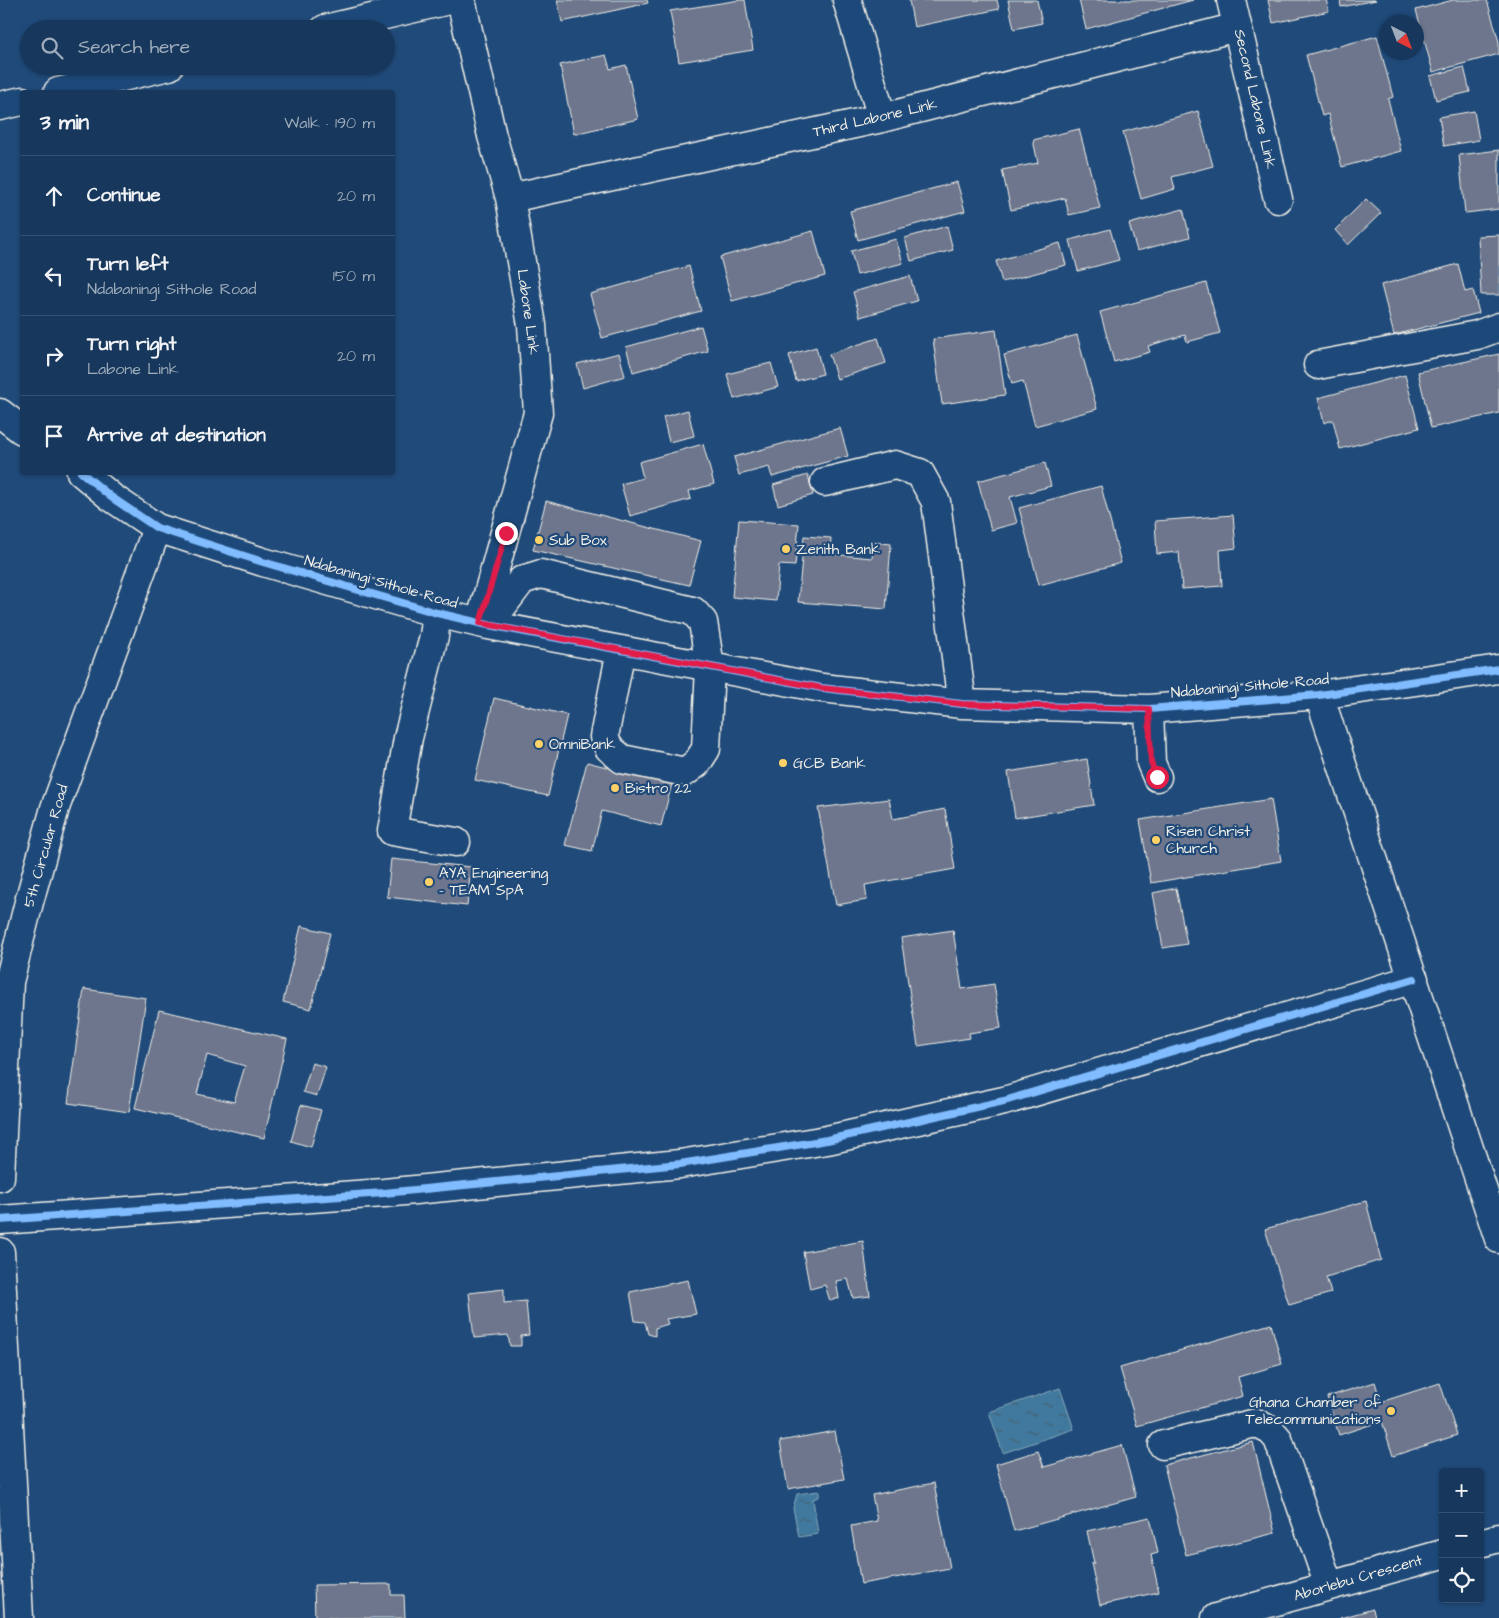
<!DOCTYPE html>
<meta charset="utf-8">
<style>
:root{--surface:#17385c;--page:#244365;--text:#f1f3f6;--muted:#9eacbb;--line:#365272}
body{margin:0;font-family:"Architects Daughter",sans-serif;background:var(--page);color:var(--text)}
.controls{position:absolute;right:15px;bottom:15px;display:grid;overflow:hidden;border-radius:5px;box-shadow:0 1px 4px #0004}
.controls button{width:45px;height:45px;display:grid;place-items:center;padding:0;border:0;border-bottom:1px solid var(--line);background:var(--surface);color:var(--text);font:25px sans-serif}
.compass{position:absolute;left:1379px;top:15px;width:45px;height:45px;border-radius:50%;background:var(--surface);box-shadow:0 1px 4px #0004;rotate:138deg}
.stop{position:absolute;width:15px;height:15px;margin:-11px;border:4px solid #e11d48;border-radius:50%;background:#fff}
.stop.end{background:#e11d48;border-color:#fff;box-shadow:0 1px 5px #0008}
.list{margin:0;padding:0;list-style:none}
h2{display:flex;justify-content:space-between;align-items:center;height:65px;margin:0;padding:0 20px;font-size:21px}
h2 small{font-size:16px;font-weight:400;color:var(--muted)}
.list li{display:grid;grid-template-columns:32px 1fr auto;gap:15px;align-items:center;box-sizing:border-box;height:80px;padding:0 20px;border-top:1px solid var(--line)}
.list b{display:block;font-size:19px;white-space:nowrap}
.list p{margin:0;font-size:16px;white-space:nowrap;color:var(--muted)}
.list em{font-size:16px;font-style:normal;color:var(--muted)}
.icon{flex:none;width:28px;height:28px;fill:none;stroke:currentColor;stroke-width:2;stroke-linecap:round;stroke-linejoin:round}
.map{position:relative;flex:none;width:1499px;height:1618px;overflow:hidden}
.search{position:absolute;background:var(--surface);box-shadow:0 1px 4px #0004;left:20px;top:20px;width:375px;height:55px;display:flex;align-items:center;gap:12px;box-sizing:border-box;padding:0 18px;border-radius:28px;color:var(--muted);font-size:19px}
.panel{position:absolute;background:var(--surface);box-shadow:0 1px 4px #0004;left:20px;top:90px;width:375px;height:385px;border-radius:5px}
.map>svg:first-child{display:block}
.water{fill:url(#water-ripples);stroke:#89a9bb}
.building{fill:#6d768d;stroke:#f4f1e8;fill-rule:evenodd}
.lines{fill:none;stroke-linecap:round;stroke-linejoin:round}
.minor-casing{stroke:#f4f1e8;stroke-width:31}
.minor{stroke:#1f4a7a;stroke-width:28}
.cycleway-casing{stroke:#1f4a7a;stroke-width:11}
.cycleway{stroke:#80bcff;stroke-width:8}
.route{stroke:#e11d48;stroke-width:6}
.poi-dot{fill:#ffd166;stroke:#1f4a7a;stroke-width:2}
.labels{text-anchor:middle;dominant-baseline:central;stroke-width:4.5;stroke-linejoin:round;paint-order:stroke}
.street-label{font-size:15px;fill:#f4f1e8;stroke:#1f4a7a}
.poi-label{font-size:15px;fill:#f4f1e8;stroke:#1f4a7a;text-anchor:start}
</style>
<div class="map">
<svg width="1499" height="1618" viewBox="0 0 1499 1618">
<defs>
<pattern id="water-ripples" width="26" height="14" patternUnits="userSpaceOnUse" patternTransform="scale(1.25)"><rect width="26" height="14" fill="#41799d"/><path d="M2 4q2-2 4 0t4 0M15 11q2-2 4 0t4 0" fill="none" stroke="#456072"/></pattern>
</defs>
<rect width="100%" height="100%" fill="#1f4a7a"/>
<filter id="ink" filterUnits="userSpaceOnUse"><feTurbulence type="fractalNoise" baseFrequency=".02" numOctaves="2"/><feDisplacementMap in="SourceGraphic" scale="10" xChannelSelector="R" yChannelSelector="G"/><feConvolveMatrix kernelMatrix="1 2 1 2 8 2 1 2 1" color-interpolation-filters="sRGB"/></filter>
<g filter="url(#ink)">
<path class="water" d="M 1060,1388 L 1074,1429 L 1003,1453 L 989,1412 Z
M 819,1491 L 819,1497 L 813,1499 L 818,1534 L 799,1537 L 793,1508 L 797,1494 Z"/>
<path class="building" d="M 557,0 L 647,0 L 648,3 L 562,22 Z
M 740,0 L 745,0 L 753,50 L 679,62 L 670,11 Z
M 909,0 L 997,0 L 999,9 L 914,27 Z
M 1008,0 L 1037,0 L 1042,23 L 1014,29 Z
M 1079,0 L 1193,0 L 1086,29 Z
M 1268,0 L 1326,0 L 1329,11 L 1273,23 Z
M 1340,0 L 1376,0 L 1341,7 Z
M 1453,0 L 1487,0 L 1499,42 L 1499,54 L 1433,72 L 1416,10 Z
M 1377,36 L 1393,97 L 1388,99 L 1401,151 L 1342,167 L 1328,114 L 1322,116 L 1306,55 Z
M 606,55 L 610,69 L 626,65 L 638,119 L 574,134 L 560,65 Z
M 1464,67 L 1470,92 L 1436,100 L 1430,76 Z
M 1198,111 L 1213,166 L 1172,177 L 1175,189 L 1141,199 L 1123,132 Z
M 1474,111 L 1479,140 L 1444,146 L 1439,117 Z
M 1079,129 L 1100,208 L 1069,215 L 1065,198 L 1011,210 L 1002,170 L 1038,163 L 1033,140 Z
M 1499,150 L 1499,209 L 1465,213 L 1459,155 Z
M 957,182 L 965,211 L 858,240 L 850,211 Z
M 1366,199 L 1381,213 L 1348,245 L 1335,230 Z
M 1183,209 L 1190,237 L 1137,251 L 1129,224 Z
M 947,226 L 953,250 L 911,261 L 905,238 Z
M 1110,229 L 1119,260 L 1078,271 L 1070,240 Z
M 813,231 L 825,276 L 732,301 L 720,257 Z
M 1499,235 L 1499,295 L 1481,295 L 1478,236 Z
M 896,239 L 903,263 L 857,275 L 851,251 Z
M 1060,243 L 1066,265 L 1002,282 L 996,261 Z
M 1458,264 L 1465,292 L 1473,290 L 1479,313 L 1394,335 L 1381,285 Z
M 689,266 L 701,311 L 602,338 L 590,294 Z
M 910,276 L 917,301 L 860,317 L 853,292 Z
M 1206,283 L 1220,333 L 1187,342 L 1185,335 L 1148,346 L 1150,352 L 1114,362 L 1100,312 Z
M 701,326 L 708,351 L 633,372 L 626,347 Z
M 996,330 L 1005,395 L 942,404 L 933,339 Z
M 1077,335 L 1097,409 L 1035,426 L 1023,381 L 1012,384 L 1004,355 Z
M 878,338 L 886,363 L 837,379 L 829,354 Z
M 816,347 L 823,374 L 796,381 L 789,355 Z
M 619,353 L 625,376 L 583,388 L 577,364 Z
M 1499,354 L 1499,413 L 1431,428 L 1418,372 Z
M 771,363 L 778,387 L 734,399 L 727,374 Z
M 1405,375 L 1419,428 L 1340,449 L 1333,420 L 1324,423 L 1318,398 Z
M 688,410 L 694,436 L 669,442 L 663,417 Z
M 840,428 L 848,456 L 772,477 L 769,467 L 739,475 L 734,457 Z
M 703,444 L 714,484 L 689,491 L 691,499 L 630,516 L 621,484 L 643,478 L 639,462 Z
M 1045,463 L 1051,486 L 1010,497 L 1017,523 L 991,530 L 978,481 Z
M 808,475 L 813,495 L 778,505 L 773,485 Z
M 1101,486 L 1121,563 L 1039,585 L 1019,508 Z
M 546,501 L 701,541 L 689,585 L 533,550 Z
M 1233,515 L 1236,548 L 1220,550 L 1222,586 L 1182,589 L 1179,552 L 1157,554 L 1155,521 Z
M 739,520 L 799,524 L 795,566 L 779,565 L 776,601 L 732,597 Z
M 804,536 L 831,538 L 830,554 L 872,558 L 873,542 L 891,544 L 886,609 L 798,602 Z
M 494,698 L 567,715 L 548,796 L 475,780 Z
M 1087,759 L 1094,805 L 1015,818 L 1008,772 Z
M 587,762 L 672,784 L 661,826 L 602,811 L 592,851 L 565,845 Z
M 889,799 L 893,819 L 945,809 L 955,869 L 865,885 L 867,900 L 836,905 L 818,808 Z
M 1271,799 L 1281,861 L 1151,883 L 1140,820 Z
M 391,859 L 471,867 L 467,906 L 387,897 Z
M 1176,888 L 1187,944 L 1163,948 L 1153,893 Z
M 301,926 L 330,933 L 311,1009 L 283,1002 Z
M 953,930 L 962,989 L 994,984 L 1001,1028 L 969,1033 L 970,1038 L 918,1046 L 901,938 Z
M 84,989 L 146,998 L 129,1112 L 68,1103 Z
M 159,1010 L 287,1039 L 264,1138 L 135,1108 ZM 207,1055 L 245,1066 L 234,1102 L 197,1094 Z
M 312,1063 L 326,1067 L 317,1096 L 303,1092 Z
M 301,1105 L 321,1110 L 311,1147 L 291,1141 Z
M 1366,1201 L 1381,1260 L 1326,1277 L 1331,1293 L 1289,1305 L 1265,1229 Z
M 863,1241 L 870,1296 L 853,1298 L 848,1279 L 836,1281 L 839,1298 L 830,1301 L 825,1285 L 810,1289 L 803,1252 Z
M 688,1280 L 696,1314 L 666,1319 L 668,1324 L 655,1328 L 655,1336 L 648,1334 L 645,1322 L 635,1321 L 630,1292 Z
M 504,1289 L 504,1303 L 526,1301 L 529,1335 L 521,1336 L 521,1346 L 510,1346 L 508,1335 L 474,1338 L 469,1293 Z
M 1271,1324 L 1282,1364 L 1238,1377 L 1243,1396 L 1137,1426 L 1120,1368 Z
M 1375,1382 L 1381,1402 L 1440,1383 L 1457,1435 L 1393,1456 L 1382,1421 L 1339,1435 L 1327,1397 Z
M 835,1431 L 844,1479 L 788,1489 L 780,1441 Z
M 1253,1442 L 1275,1533 L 1186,1555 L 1164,1465 Z
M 1122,1445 L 1136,1497 L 1014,1531 L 996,1464 L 1038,1451 L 1044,1467 Z
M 934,1483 L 950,1568 L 861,1584 L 851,1526 L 877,1521 L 872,1495 Z
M 1150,1517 L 1158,1553 L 1151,1555 L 1159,1592 L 1100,1605 L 1091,1563 L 1094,1563 L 1087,1531 Z
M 391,1584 L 391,1595 L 404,1595 L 405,1618 L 315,1618 L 314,1585 Z
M 1373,1609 L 1375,1618 L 1340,1618 Z"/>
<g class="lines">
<g class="minor-casing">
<path id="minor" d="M 461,0 L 492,136 L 510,198 L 532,325 L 538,413 L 480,623
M 847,0 L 882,118
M 1231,0 L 1278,199
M 325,29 L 449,0
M 58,92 L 169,66
M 0,106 L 22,101
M 510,198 L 882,118 L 1237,27
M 1318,365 L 1477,335 L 1499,327
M 0,413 L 22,430
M 81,472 L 111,497 L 157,528 L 263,562 L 437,613 L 488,625 L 822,688 L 962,704 L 1149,709 L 1319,695 L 1499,669
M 825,482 L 895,465 L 920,473 L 936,502 L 962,704
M 437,613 L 434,636 L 408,738 L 392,831 L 456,842
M 488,625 L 522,580 L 541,574 L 693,611 L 703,622 L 710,667 L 706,749 L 697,763 L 685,772 L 622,759 L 609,748 L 604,737 L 621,650
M 1319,695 L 1499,1239
M 1149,709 L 1151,763 L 1157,777
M 0,1177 L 9,982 L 29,902 L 55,808 L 157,528
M 0,1220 L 384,1193 L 680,1164 L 827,1140 L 1004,1101 L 1414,979
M 0,1252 L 19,1618
M 1163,1445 L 1256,1423 L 1271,1431 L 1278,1439 L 1329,1586
M 1480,1543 L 1499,1538
M 1216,1618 L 1443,1554"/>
</g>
<use href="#minor" class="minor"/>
<g class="cycleway-casing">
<path id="cycleway" d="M 81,472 L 111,497 L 157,528 L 263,562 L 437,613 L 488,625 L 822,688 L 962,704 L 1149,709 L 1319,695 L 1499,669
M 0,1220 L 384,1193 L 680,1164 L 827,1140 L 1004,1101 L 1414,979"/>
</g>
<use href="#cycleway" class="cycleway"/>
</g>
</g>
<g class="lines" filter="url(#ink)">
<path class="route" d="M 506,533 L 480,623 L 822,688 L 962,704 L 1149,709 L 1151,763 L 1157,777"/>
</g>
<g class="poi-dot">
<circle cx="539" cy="540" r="5"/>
<circle cx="786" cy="549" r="5"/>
<circle cx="539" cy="744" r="5"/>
<circle cx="783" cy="763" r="5"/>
<circle cx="615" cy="788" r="5"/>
<circle cx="1156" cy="840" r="5"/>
<circle cx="429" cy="882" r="5"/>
<circle cx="1391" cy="1411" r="5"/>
</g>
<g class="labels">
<g class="street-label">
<text transform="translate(1255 99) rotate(77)">Second Labone Link</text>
<text transform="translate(875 118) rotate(-13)">Third Labone Link</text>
<text transform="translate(528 312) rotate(82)">Labone Link</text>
<text transform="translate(381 582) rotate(16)">Ndabaningi Sithole Road</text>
<text transform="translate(1250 686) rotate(-5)">Ndabaningi Sithole Road</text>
<text transform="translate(46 846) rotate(-74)">5th Circular Road</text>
<text transform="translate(1358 1578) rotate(-16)">Aborlebu Crescent</text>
</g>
<g class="poi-label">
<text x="549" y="540">Sub Box</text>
<text x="796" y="549">Zenith Bank</text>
<text x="549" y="744">OmniBank</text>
<text x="793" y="763">GCB Bank</text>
<text x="625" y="788">Bistro 22</text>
<text x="1166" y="831">Risen Christ<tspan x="1166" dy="17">Church</tspan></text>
<text x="439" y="873">AYA Engineering<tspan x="439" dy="17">- TEAM SpA</tspan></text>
<text x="1381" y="1402" text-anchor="end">Ghana Chamber of<tspan x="1381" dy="17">Telecommunications</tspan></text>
</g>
</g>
</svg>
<div class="controls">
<button>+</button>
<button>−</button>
<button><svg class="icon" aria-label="locate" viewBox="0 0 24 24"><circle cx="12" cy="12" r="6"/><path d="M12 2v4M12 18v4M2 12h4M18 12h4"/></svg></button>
</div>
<svg class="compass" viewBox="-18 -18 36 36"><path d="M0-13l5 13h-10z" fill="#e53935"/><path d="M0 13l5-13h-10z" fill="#9eacbb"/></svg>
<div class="stop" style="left:1157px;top:777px"></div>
<div class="stop end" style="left:506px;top:533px"></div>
<div class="search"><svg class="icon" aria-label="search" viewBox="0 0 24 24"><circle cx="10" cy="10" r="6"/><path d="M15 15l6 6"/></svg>Search here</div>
<section class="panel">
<h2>3 min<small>Walk · 190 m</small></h2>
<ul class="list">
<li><svg class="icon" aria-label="ahead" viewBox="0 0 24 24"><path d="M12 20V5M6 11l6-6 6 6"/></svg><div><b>Continue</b></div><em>20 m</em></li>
<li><svg class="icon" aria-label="left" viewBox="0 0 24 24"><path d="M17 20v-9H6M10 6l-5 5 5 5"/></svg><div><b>Turn left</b><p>Ndabaningi Sithole Road</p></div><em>150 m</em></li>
<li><svg class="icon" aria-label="right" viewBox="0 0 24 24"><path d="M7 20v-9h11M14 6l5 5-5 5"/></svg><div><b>Turn right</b><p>Labone Link</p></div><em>20 m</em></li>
<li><svg class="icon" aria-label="arrive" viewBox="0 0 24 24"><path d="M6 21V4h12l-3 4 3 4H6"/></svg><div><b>Arrive at destination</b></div></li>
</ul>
</section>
</div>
